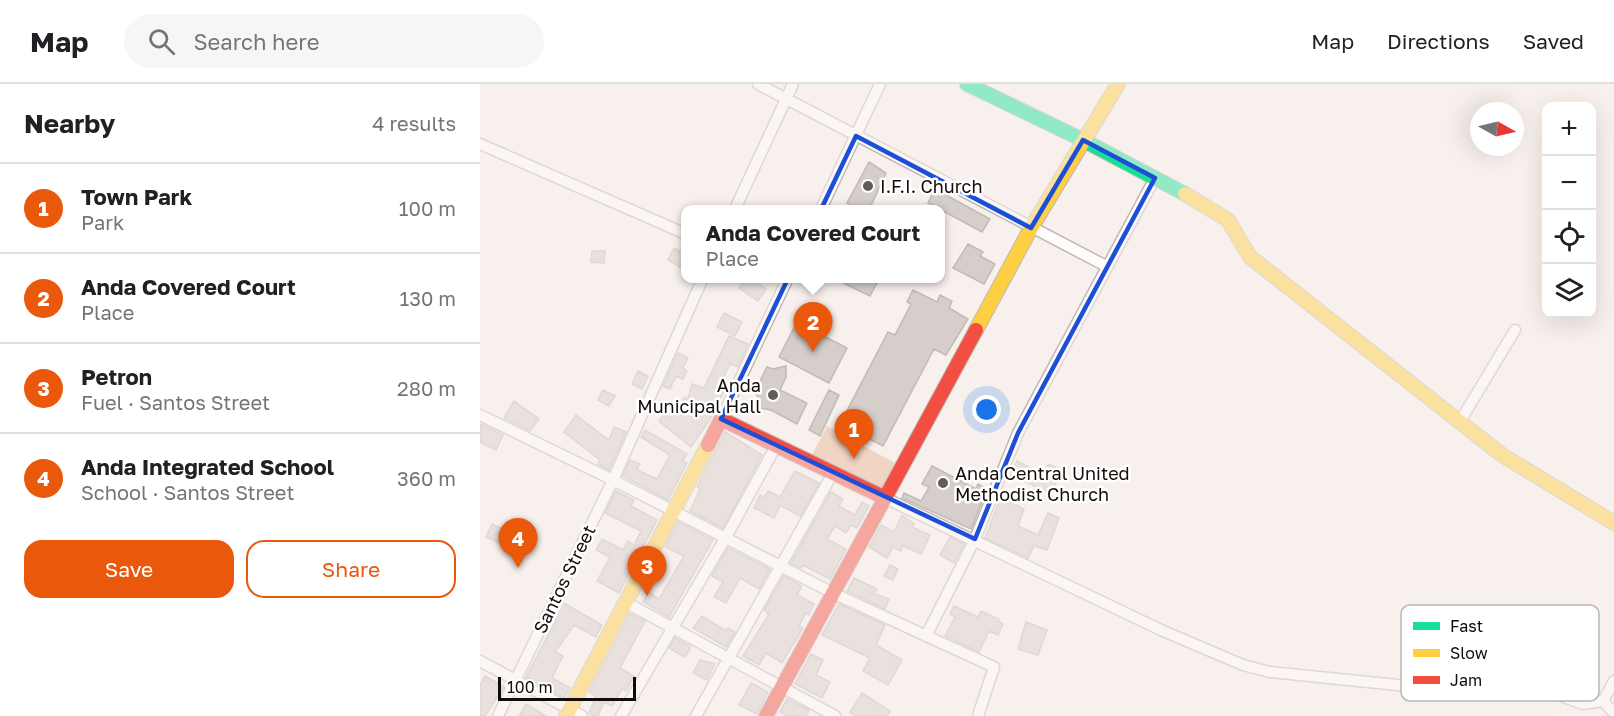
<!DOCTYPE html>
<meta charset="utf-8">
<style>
:root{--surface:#fff;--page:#f6f6f6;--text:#202124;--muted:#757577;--line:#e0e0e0;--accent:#ea580c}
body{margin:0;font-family:"Golos Text",sans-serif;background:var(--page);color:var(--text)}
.controls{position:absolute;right:18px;top:18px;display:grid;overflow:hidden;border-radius:12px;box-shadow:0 6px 24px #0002}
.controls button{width:54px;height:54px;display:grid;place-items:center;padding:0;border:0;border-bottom:2px solid var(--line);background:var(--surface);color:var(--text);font:30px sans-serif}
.compass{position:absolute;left:990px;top:18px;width:54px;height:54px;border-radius:50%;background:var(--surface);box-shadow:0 6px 24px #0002;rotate:98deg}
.scale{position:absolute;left:18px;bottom:15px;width:138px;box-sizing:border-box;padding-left:6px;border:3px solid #120d0a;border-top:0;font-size:16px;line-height:21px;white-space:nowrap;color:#120d0a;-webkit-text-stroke:4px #fff;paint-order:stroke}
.you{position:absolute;left:507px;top:326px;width:21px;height:21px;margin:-15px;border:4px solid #fff;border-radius:50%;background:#1a73e8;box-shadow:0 0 0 9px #1a73e833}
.badge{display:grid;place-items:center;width:39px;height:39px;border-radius:50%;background:var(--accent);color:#fff;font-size:20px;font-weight:700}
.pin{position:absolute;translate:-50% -50px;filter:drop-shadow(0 2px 3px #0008)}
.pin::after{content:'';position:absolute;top:32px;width:21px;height:18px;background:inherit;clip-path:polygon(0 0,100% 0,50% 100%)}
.popup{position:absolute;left:201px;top:121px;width:264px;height:78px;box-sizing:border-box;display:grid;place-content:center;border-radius:12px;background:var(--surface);filter:drop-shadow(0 2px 4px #0005);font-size:20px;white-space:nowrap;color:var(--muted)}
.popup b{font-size:22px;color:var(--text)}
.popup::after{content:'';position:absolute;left:50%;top:100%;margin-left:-12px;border:12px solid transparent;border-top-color:var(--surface)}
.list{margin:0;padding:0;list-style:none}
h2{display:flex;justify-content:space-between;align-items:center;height:78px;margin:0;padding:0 24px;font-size:26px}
h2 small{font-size:20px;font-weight:400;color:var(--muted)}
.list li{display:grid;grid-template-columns:39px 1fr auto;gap:18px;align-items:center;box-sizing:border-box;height:90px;padding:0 24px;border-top:2px solid var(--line)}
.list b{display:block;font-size:22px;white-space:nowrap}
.list p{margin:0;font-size:20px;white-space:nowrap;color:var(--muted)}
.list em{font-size:20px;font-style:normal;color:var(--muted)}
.actions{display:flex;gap:12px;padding:18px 24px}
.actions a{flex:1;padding:14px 0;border:2px solid var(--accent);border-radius:18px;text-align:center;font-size:21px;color:var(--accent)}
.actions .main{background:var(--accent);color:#fff}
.icon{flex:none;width:33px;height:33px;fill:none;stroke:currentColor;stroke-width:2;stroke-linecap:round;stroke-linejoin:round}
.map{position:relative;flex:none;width:1134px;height:632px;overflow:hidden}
header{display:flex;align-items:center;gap:36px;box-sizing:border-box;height:84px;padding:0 30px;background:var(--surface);border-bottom:2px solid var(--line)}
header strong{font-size:28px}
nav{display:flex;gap:33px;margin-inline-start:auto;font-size:21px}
.search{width:420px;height:54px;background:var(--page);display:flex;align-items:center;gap:15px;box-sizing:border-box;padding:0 21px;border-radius:33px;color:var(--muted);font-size:22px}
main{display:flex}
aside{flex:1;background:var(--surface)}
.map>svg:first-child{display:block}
.green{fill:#f1d5c4}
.building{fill:#d5cecb;stroke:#c0bbb7;stroke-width:1.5}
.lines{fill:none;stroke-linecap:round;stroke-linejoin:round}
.street-casing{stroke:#bfb9b6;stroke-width:13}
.fast-casing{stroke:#bfb9b6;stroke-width:16}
.slow-casing{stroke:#bfb9b6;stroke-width:16}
.jam-casing{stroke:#bfb9b6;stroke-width:16}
.street{stroke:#fefdfc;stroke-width:10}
.fast{stroke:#16e098;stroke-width:14}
.slow{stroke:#ffcf43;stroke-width:14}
.jam{stroke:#f24e42;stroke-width:14}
.marked{fill:none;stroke:#1d4ed8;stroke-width:4.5;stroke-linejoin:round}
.poi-dot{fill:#625c59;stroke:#fff;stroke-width:2}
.labels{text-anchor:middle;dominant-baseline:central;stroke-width:5;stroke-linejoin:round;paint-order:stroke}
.poi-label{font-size:18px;fill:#120d0a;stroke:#fff;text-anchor:start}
.street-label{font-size:18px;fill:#120d0a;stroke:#fff}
.key{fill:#fff;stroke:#b8b6b6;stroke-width:1.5}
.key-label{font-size:16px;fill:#120d0a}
</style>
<header>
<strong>Map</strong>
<div class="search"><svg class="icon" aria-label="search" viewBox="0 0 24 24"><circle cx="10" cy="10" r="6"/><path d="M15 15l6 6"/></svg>Search here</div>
<nav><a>Map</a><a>Directions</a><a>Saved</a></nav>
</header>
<main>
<aside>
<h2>Nearby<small>4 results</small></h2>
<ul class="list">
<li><span class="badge">1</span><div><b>Town Park</b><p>Park</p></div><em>100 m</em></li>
<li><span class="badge">2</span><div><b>Anda Covered Court</b><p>Place</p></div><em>130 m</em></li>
<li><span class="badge">3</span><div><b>Petron</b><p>Fuel · Santos Street</p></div><em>280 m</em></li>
<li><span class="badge">4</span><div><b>Anda Integrated School</b><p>School · Santos Street</p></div><em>360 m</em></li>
</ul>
<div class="actions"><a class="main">Save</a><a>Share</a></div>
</aside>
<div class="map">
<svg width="1134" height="632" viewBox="0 0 1134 632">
<rect width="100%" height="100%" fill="#f8f0ec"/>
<path class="green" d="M 347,342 L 415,379 L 401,408 L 332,371 Z"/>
<path class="building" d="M 389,78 L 406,89 L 389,126 L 381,126 L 367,119 Z
M 455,105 L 510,135 L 502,148 L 448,119 Z
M 488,160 L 503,168 L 500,172 L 515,180 L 504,200 L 473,184 Z
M 194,164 L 206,170 L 202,184 L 188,176 Z
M 112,167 L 125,167 L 124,179 L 111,178 Z
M 265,195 L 271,195 L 286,205 L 278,217 L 259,204 Z
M 355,195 L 399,195 L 390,212 Z
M 433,206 L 457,218 L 460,211 L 472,217 L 469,224 L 488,235 L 466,271 L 454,265 L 403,362 L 360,340 L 408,248 L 415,251 L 431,220 L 427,218 Z
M 244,229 L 262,238 L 255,252 L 237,243 Z
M 317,238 L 367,264 L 349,299 L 299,273 Z
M 249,252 L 268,260 L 258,283 L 250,279 L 240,302 L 245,304 L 235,328 L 211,363 L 179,337 L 184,330 L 187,333 L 193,324 L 196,326 L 205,313 L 208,315 L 212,300 L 224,304 Z
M 198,269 L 208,274 L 203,284 L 207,287 L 203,295 L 196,292 L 190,305 L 183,302 Z
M 306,282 L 306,293 L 300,306 L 327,319 L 317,340 L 291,326 L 279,324 L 276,319 L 278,312 L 274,309 L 287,283 L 293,285 Z
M 158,287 L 168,292 L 162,305 L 152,300 Z
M 123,306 L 135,312 L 129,322 L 118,316 Z
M 349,306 L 359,311 L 340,352 L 329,346 Z
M 34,317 L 59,335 L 50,347 L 24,334 Z
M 96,331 L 129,356 L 134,343 L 146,348 L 129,386 L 118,380 L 120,376 L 84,348 Z
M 0,340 L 23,351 L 16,366 L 0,358 Z
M 165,346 L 207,370 L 203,377 L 207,379 L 188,416 L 143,392 L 150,376 L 160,380 L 157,386 L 177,395 L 190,371 L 161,353 Z
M 245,348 L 282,371 L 243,444 L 210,427 L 220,405 L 217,403 Z
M 537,377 L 564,391 L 568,380 L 582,386 L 571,409 L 530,391 Z
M 452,382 L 496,405 L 498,400 L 507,405 L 491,445 L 422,414 L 424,409 L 441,417 L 449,403 L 442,400 Z
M 315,387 L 339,399 L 320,432 L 300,421 L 294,434 L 274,424 L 280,411 L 284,413 L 288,407 L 300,413 Z
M 136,407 L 154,416 L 151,422 L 177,436 L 139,509 L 117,497 L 130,473 L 116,466 L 122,455 L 143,466 L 148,457 L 154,461 L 161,447 L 125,429 Z
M 351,408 L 363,415 L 359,422 L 375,431 L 382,418 L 389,422 L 377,444 L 371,441 L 366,449 L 355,442 L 347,455 L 366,465 L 350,495 L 323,481 L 321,484 L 311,479 Z
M 521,413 L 544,425 L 538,442 L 558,451 L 568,429 L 579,434 L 567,466 L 554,462 L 548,474 L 505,454 Z
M 422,431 L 434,440 L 432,443 L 450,451 L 441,470 L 423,462 L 421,467 L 413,463 L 407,474 L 389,463 L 401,441 L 414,448 Z
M 198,438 L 233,456 L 189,533 L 163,518 L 169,508 L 179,515 L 204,472 L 185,463 Z
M 12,440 L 25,446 L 19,459 L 6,453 Z
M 470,453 L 484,460 L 474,479 L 460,471 Z
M 248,464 L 290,485 L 279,505 L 260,494 L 246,519 L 234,513 L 243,498 L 232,492 Z
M 410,481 L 418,485 L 413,496 L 404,492 Z
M 304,492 L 322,502 L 317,511 L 334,520 L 329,531 L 326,529 L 319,542 L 323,544 L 302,579 L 286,569 L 279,581 L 263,572 L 289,530 L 284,526 Z
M 374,494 L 397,505 L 394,510 L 409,515 L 405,525 L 367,507 Z
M 82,518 L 122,541 L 116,553 L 94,541 L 75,568 L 83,572 L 72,594 L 90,604 L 84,614 L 46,593 L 76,536 L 74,535 Z
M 359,520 L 405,541 L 396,561 L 422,576 L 408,601 L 383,587 L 390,574 L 342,551 Z
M 474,522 L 498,533 L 501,527 L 519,535 L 518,537 L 523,540 L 518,551 L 509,547 L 499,568 L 465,552 L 475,533 L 470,530 Z
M 150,530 L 165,537 L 140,584 L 154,592 L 146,607 L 142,605 L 132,622 L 124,618 L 118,632 L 114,632 L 109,629 L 116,613 L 109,608 Z
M 222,532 L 246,547 L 248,544 L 255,548 L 246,563 L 213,544 Z
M 546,538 L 567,546 L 558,571 L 538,565 Z
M 195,554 L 211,563 L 205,573 L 189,564 Z
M 331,570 L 343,576 L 336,591 L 350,598 L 342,614 L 315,600 Z
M 220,576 L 235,580 L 227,596 L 213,589 Z
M 5,592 L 24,603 L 5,632 L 0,632 L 0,601 Z
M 271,599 L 288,608 L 277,630 L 259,621 Z
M 382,609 L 410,627 L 407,632 L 375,632 L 370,628 Z
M 307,615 L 329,626 L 326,632 L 307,632 L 300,628 Z
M 46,620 L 66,632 L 39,632 Z"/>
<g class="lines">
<g class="street-casing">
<path id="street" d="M 278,0 L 626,182
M 0,60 L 206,150
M 255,125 L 313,0
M 341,125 L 400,0
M 223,194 L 133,396 L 355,510 L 514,583 L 498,632
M 0,331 L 133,396 L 18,632
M 241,335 L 308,194
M 979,339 L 1035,246
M 405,414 L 681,546 L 763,581 L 790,588 L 996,609 L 1065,606 L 1103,620 L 1123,617 L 1134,597
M 145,518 L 355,632
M 446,552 L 495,455 L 538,349 L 675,94
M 0,577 L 102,632
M 1123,617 L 1134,629
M 141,632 L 246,453 L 296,362
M 216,632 L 353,389"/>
</g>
<g class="fast-casing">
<path id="fast" d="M 487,0 L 603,56 L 705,110"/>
</g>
<g class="slow-casing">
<path id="slow" d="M 705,110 L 748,136 L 770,173 L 1022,371 L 1134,439
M 496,246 L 551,144 L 638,0
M 86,632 L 228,361"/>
</g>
<g class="jam-casing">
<path id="jam" d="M 228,361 L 241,335 L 405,414 L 496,246
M 286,632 L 405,414"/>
</g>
<use href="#street" class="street"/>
<use href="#fast" class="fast"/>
<use href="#slow" class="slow"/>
<use href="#jam" class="jam"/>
</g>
<path d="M0 0H1134V632H0ZM 376,52 L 551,144 L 603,56 L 675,94 L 538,349 L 495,455 L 241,335 Z" fill="#f8f0ec" fill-opacity=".55" fill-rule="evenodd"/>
<path class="marked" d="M 376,52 L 551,144 L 603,56 L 675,94 L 538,349 L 495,455 L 241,335 Z"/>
<g class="poi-dot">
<circle cx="388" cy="102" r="6"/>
<circle cx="293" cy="311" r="6"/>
<circle cx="463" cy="399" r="6"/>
</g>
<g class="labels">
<g class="poi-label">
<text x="400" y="102">I.F.I. Church</text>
<text x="281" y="301" text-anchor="end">Anda<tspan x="281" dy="21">Municipal Hall</tspan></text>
<text x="475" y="389">Anda Central United<tspan x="475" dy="21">Methodist Church</tspan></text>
</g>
<g class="street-label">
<text transform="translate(84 495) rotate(-64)">Santos Street</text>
</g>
</g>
<rect x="921" y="521" width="198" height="96" rx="9" class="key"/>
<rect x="933" y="538" width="27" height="8" fill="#16e098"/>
<rect x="933" y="565" width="27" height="8" fill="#ffcf43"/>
<rect x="933" y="592" width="27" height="8" fill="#f24e42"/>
<g class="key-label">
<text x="970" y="548">Fast</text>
<text x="970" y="575">Slow</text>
<text x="970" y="602">Jam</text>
</g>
</svg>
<div class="controls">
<button>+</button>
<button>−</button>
<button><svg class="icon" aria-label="locate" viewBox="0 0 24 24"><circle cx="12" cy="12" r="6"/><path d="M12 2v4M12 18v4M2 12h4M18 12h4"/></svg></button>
<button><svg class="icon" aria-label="layers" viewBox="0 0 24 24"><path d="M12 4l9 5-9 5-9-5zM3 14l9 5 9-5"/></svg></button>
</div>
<svg class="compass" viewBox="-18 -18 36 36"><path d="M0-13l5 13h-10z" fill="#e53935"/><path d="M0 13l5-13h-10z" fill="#757577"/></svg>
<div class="scale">100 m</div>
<div class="you"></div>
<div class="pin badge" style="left:374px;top:375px">1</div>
<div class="pin badge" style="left:333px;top:268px">2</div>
<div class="popup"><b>Anda Covered Court</b>Place</div>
<div class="pin badge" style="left:167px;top:512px">3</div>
<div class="pin badge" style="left:38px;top:484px">4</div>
</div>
</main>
